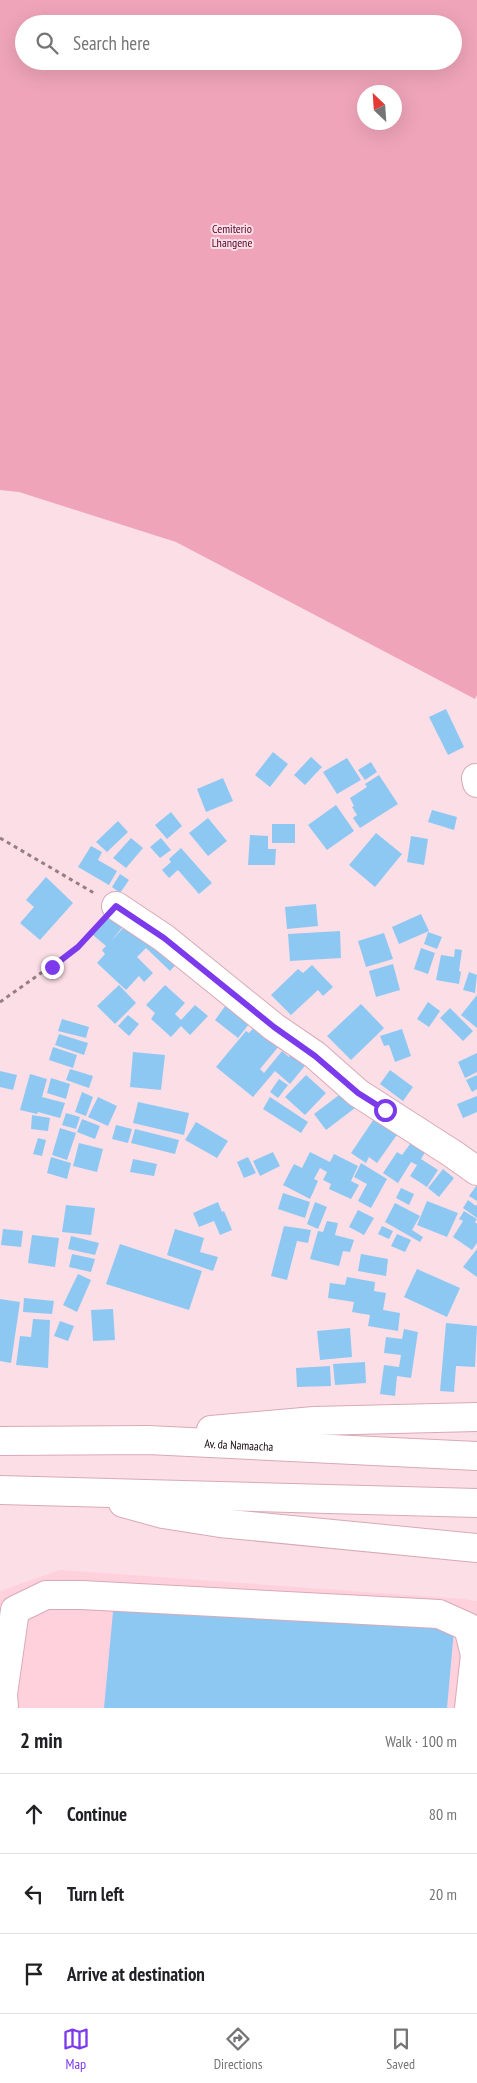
<!DOCTYPE html>
<meta charset="utf-8">
<style>
:root{--surface:#fff;--page:#f6f6f6;--text:#202124;--muted:#757577;--line:#e0e0e0;--accent:#7c3aed}
body{margin:0;font-family:"PT Sans Narrow",sans-serif;background:var(--page);color:var(--text)}
.compass{position:absolute;left:357px;top:85px;width:45px;height:45px;border-radius:50%;background:var(--surface);box-shadow:0 5px 20px #0002;rotate:335deg}
.stop{position:absolute;width:15px;height:15px;margin:-11px;border:4px solid #7c3aed;border-radius:50%;background:#fff}
.stop.end{background:#7c3aed;border-color:#fff;box-shadow:0 1px 5px #0008}
.list{margin:0;padding:0;list-style:none}
h2{display:flex;justify-content:space-between;align-items:center;height:65px;margin:0;padding:0 20px;font-size:21px}
h2 small{font-size:16px;font-weight:400;color:var(--muted)}
.list li{display:grid;grid-template-columns:32px 1fr auto;gap:15px;align-items:center;box-sizing:border-box;height:80px;padding:0 20px;border-top:1px solid var(--line)}
.list b{display:block;font-size:19px;white-space:nowrap}
.list em{font-size:16px;font-style:normal;color:var(--muted)}
.icon{flex:none;width:28px;height:28px;fill:none;stroke:currentColor;stroke-width:2;stroke-linecap:round;stroke-linejoin:round}
.map{position:relative;flex:none;width:477px;height:1708px;overflow:hidden}
.search{position:absolute;background:var(--surface);box-shadow:0 5px 20px #0002;left:15px;right:15px;top:15px;height:55px;display:flex;align-items:center;gap:12px;box-sizing:border-box;padding:0 18px;border-radius:28px;color:var(--muted);font-size:19px}
.sheet{height:305px;background:var(--surface)}
nav{display:flex;justify-content:space-around;align-items:center;box-sizing:border-box;height:70px;border-top:1px solid var(--line);background:var(--surface);font-size:14px;color:var(--muted)}
nav a{display:grid;justify-items:center;gap:2px}
nav .on{color:var(--accent)}
.map>svg:first-child{display:block}
.built{fill:#ffd1dd}
.green{fill:#efa4b9;fill-rule:evenodd}
.building{fill:#8dc8f3}
.lines{fill:none;stroke-linecap:round;stroke-linejoin:round}
.minor-casing{stroke:#d8aab6;stroke-width:30}
.highway-casing{stroke:#d8aab6;stroke-width:30}
.path{stroke:#957e84;stroke-width:3;stroke-dasharray:4 4;stroke-linecap:butt}
.minor{stroke:#fff;stroke-width:28}
.highway{stroke:#fff;stroke-width:28}
.route{stroke:#7c3aed;stroke-width:6}
.labels{text-anchor:middle;dominant-baseline:central;stroke-width:4;stroke-linejoin:round;paint-order:stroke}
.park-label{font-size:12px;fill:#530528;stroke:#fcdee6}
.street-label{font-size:12px;fill:#17080c;stroke:#fcdee6}
</style>
<div class="map">
<svg width="477" height="1708" viewBox="0 0 477 1708">
<rect width="100%" height="100%" fill="#fcdee6"/>
<path class="built" d="M 60,1570 L 463,1599 L 477,1601 L 477,1708 L 0,1708 L 0,1591 Z"/>
<path class="green" d="M 0,0 L 477,0 L 477,695 L 475,699 L 176,542 L 19,492 L 0,490 ZM 24,24 L 453,24 L 453,61 L 24,61 ZM 364,92 L 394,92 L 394,122 L 364,122 Z"/>
<path class="building" d="M 446,709 L 464,747 L 448,755 L 429,717 Z
M 273,752 L 288,764 L 270,787 L 255,775 Z
M 311,757 L 322,767 L 305,785 L 294,775 Z
M 347,758 L 361,780 L 337,794 L 323,772 Z
M 371,762 L 377,772 L 365,780 L 358,770 Z
M 379,775 L 398,804 L 360,828 L 353,818 L 357,815 L 352,807 L 354,806 L 350,798 L 367,787 L 365,784 Z
M 223,778 L 233,801 L 206,812 L 197,789 Z
M 336,805 L 354,831 L 327,850 L 308,825 Z
M 432,810 L 457,817 L 454,830 L 428,822 Z
M 171,812 L 182,826 L 167,839 L 155,825 Z
M 208,818 L 227,841 L 208,856 L 189,833 Z
M 118,821 L 128,832 L 107,852 L 96,842 Z
M 272,824 L 295,824 L 295,843 L 272,843 Z
M 376,833 L 402,854 L 375,887 L 349,865 Z
M 250,835 L 268,836 L 268,849 L 276,849 L 275,865 L 248,865 Z
M 411,836 L 428,839 L 424,865 L 407,862 Z
M 131,838 L 143,848 L 126,868 L 113,858 Z
M 161,838 L 171,850 L 160,858 L 150,847 Z
M 91,846 L 102,852 L 98,860 L 117,871 L 109,885 L 78,867 Z
M 181,848 L 212,883 L 199,894 L 178,870 L 169,878 L 162,870 L 171,862 L 169,859 Z
M 120,874 L 129,880 L 120,893 L 112,887 Z
M 46,877 L 73,903 L 40,940 L 20,923 L 34,907 L 26,900 Z
M 316,904 L 318,926 L 287,929 L 285,907 Z
M 113,912 L 126,923 L 111,941 L 126,925 L 181,959 L 170,971 L 146,948 L 137,957 L 153,973 L 144,982 L 139,976 L 126,990 L 97,963 L 105,954 L 102,950 L 106,946 L 93,935 Z
M 421,914 L 429,931 L 399,944 L 392,927 Z
M 340,931 L 341,958 L 290,961 L 288,934 Z
M 428,932 L 442,937 L 437,949 L 424,944 Z
M 384,933 L 393,959 L 366,967 L 358,941 Z
M 421,948 L 435,953 L 428,974 L 414,969 Z
M 455,949 L 462,950 L 459,971 L 461,972 L 459,984 L 436,980 L 441,955 L 454,957 Z
M 393,964 L 400,990 L 376,997 L 369,971 Z
M 312,965 L 333,987 L 323,996 L 318,990 L 291,1015 L 271,995 L 298,969 L 303,973 Z
M 469,972 L 477,975 L 475,993 L 463,990 Z
M 119,985 L 136,1003 L 115,1024 L 97,1006 Z
M 165,985 L 185,1003 L 175,1014 L 181,1020 L 195,1005 L 208,1016 L 190,1035 L 181,1026 L 171,1037 L 151,1019 L 155,1013 L 146,1005 Z
M 477,995 L 477,1028 L 461,1015 Z
M 428,1002 L 440,1011 L 429,1027 L 417,1019 Z
M 361,1004 L 384,1028 L 351,1060 L 327,1036 Z
M 226,1005 L 249,1024 L 238,1038 L 215,1020 Z
M 450,1008 L 473,1031 L 463,1041 L 440,1018 Z
M 128,1015 L 139,1024 L 129,1036 L 118,1026 Z
M 62,1019 L 89,1027 L 86,1038 L 58,1031 Z
M 260,1021 L 284,1040 L 260,1069 L 264,1073 L 282,1051 L 289,1057 L 294,1051 L 308,1062 L 290,1084 L 275,1071 L 253,1097 L 216,1067 L 246,1031 L 249,1033 Z
M 402,1029 L 411,1056 L 395,1062 L 389,1045 L 384,1046 L 380,1036 Z
M 59,1034 L 88,1043 L 84,1055 L 55,1045 Z
M 53,1047 L 77,1055 L 73,1068 L 49,1060 Z
M 133,1052 L 165,1055 L 161,1090 L 130,1087 Z
M 477,1053 L 477,1072 L 465,1078 L 458,1062 Z
M 70,1069 L 93,1076 L 89,1088 L 66,1080 Z
M 390,1070 L 413,1087 L 403,1101 L 380,1084 Z
M 0,1071 L 17,1075 L 13,1090 L 0,1087 Z
M 30,1074 L 47,1079 L 42,1097 L 65,1103 L 60,1118 L 38,1112 L 37,1114 L 20,1110 Z
M 306,1075 L 326,1093 L 305,1115 L 285,1097 Z
M 477,1075 L 477,1089 L 472,1092 L 466,1080 Z
M 51,1078 L 70,1084 L 66,1099 L 47,1093 Z
M 279,1079 L 288,1085 L 278,1098 L 270,1092 Z
M 82,1092 L 93,1097 L 86,1116 L 75,1112 Z
M 343,1092 L 355,1108 L 326,1130 L 314,1114 Z
M 477,1096 L 477,1112 L 463,1118 L 457,1104 Z
M 98,1097 L 117,1106 L 108,1126 L 88,1117 Z
M 270,1097 L 308,1122 L 301,1133 L 263,1109 Z
M 138,1102 L 189,1113 L 184,1135 L 133,1123 Z
M 66,1113 L 80,1117 L 76,1129 L 62,1125 Z
M 378,1113 L 401,1129 L 377,1163 L 369,1157 L 366,1163 L 351,1153 Z
M 32,1115 L 50,1118 L 48,1131 L 31,1129 Z
M 82,1119 L 100,1126 L 95,1139 L 77,1132 Z
M 196,1122 L 228,1141 L 217,1158 L 185,1140 Z
M 116,1125 L 132,1129 L 128,1143 L 112,1139 Z
M 60,1128 L 76,1133 L 67,1160 L 52,1155 Z
M 135,1129 L 179,1140 L 175,1154 L 131,1143 Z
M 416,1136 L 430,1144 L 421,1159 L 438,1170 L 427,1187 L 410,1176 L 417,1165 L 411,1162 L 398,1183 L 383,1173 L 397,1152 L 402,1155 Z
M 38,1138 L 46,1140 L 42,1156 L 33,1154 Z
M 79,1143 L 103,1149 L 97,1172 L 73,1166 Z
M 273,1152 L 280,1166 L 260,1176 L 253,1161 Z
M 310,1152 L 330,1162 L 334,1154 L 358,1166 L 351,1181 L 359,1185 L 351,1199 L 329,1189 L 331,1184 L 323,1180 L 327,1172 L 320,1168 L 314,1179 L 318,1181 L 310,1199 L 283,1185 L 294,1164 L 302,1168 Z
M 51,1157 L 71,1163 L 67,1179 L 47,1173 Z
M 248,1157 L 256,1173 L 244,1178 L 237,1162 Z
M 133,1159 L 157,1164 L 154,1176 L 130,1172 Z
M 361,1163 L 387,1179 L 371,1208 L 358,1201 L 367,1184 L 354,1177 Z
M 443,1169 L 454,1178 L 439,1197 L 428,1188 Z
M 477,1185 L 477,1201 L 469,1196 Z
M 401,1188 L 414,1194 L 409,1205 L 396,1198 Z
M 283,1193 L 310,1202 L 305,1218 L 278,1209 Z
M 468,1200 L 476,1206 L 477,1204 L 477,1218 L 463,1208 Z
M 427,1201 L 458,1213 L 447,1237 L 417,1225 Z
M 218,1202 L 222,1212 L 224,1211 L 232,1230 L 220,1235 L 214,1221 L 199,1227 L 193,1213 Z
M 315,1202 L 327,1207 L 318,1229 L 307,1224 Z
M 395,1203 L 420,1216 L 412,1230 L 423,1237 L 420,1242 L 385,1222 Z
M 66,1205 L 95,1208 L 91,1235 L 62,1232 Z
M 358,1210 L 374,1218 L 364,1235 L 349,1227 Z
M 464,1211 L 477,1219 L 475,1222 L 477,1224 L 477,1243 L 472,1250 L 453,1237 L 463,1221 L 459,1219 Z
M 327,1221 L 338,1223 L 335,1235 L 354,1240 L 350,1252 L 343,1251 L 339,1266 L 310,1259 L 318,1231 L 323,1232 Z
M 284,1226 L 311,1230 L 308,1243 L 297,1241 L 287,1280 L 271,1276 Z
M 382,1226 L 393,1231 L 389,1239 L 378,1234 Z
M 3,1229 L 23,1231 L 21,1247 L 1,1245 Z
M 175,1229 L 204,1238 L 200,1252 L 218,1257 L 213,1271 L 167,1255 Z
M 397,1234 L 411,1240 L 405,1252 L 391,1246 Z
M 32,1235 L 59,1238 L 55,1267 L 28,1263 Z
M 71,1236 L 99,1243 L 95,1255 L 68,1249 Z
M 120,1244 L 202,1271 L 189,1310 L 106,1284 Z
M 477,1249 L 477,1277 L 463,1267 Z
M 72,1254 L 95,1259 L 91,1272 L 69,1267 Z
M 361,1254 L 388,1259 L 386,1276 L 358,1271 Z
M 417,1269 L 460,1288 L 447,1317 L 404,1297 Z
M 78,1274 L 91,1280 L 77,1312 L 63,1305 Z
M 347,1277 L 375,1282 L 374,1291 L 386,1293 L 383,1310 L 400,1313 L 398,1331 L 368,1326 L 370,1315 L 352,1312 L 354,1302 L 328,1298 L 330,1283 L 345,1285 Z
M 24,1298 L 54,1301 L 52,1314 L 23,1312 Z
M 0,1299 L 20,1302 L 11,1363 L 0,1361 Z
M 113,1309 L 115,1340 L 93,1341 L 91,1310 Z
M 33,1319 L 50,1320 L 48,1368 L 16,1365 L 20,1336 L 31,1337 Z
M 60,1321 L 74,1326 L 68,1341 L 54,1336 Z
M 446,1323 L 477,1326 L 475,1367 L 456,1366 L 454,1392 L 440,1391 Z
M 350,1328 L 352,1357 L 320,1360 L 317,1331 Z
M 404,1329 L 418,1332 L 411,1378 L 397,1376 L 395,1396 L 380,1394 L 384,1365 L 399,1367 L 401,1355 L 384,1353 L 386,1337 L 402,1339 Z
M 365,1362 L 366,1383 L 335,1385 L 333,1364 Z
M 330,1366 L 331,1386 L 297,1387 L 296,1368 Z
M 114,1601 L 454,1630 L 447,1708 L 104,1708 Z"/>
<g class="lines">
<g class="minor-casing">
<path id="minor" d="M 476,778 L 477,783
M 116,906 L 164,938 L 274,1027 L 315,1055 L 358,1093 L 453,1154 L 477,1171
M 4,1708 L 3,1694 L 15,1610 L 46,1595 L 82,1595 L 439,1614 L 468,1627 L 475,1655 L 469,1708"/>
</g>
<g class="highway-casing">
<g id="highway">
<path d="M 211,1430 L 314,1421 L 477,1417"/>
<path id="s1" d="M 0,1441 L 148,1440 L 477,1456"/>
<path d="M 0,1490 L 477,1503"/>
<path d="M 123,1503 L 163,1514 L 220,1523 L 477,1548"/>
</g>
</g>
<path class="path" d="M 0,838 L 94,893
M 0,1002 L 78,947 L 97,925"/>
<use href="#minor" class="minor"/>
<use href="#highway" class="highway"/>
</g>
<g class="lines">
<path class="route" d="M 52,967 L 78,947 L 116,906 L 164,938 L 274,1027 L 315,1056 L 358,1093 L 385,1110"/>
</g>
<g class="labels">
<g class="park-label">
<text x="232" y="228">Cemiterio<tspan x="232" dy="14">Lhangene</tspan></text>
</g>
<g class="street-label">
<text stroke="none"><textPath href="#s1" startOffset="239">Av. da Namaacha</textPath></text>
</g>
</g>
</svg>
<svg class="compass" viewBox="-18 -18 36 36"><path d="M0-13l5 13h-10z" fill="#e53935"/><path d="M0 13l5-13h-10z" fill="#757577"/></svg>
<div class="stop" style="left:385px;top:1110px"></div>
<div class="stop end" style="left:52px;top:967px"></div>
<div class="search"><svg class="icon" aria-label="search" viewBox="0 0 24 24"><circle cx="10" cy="10" r="6"/><path d="M15 15l6 6"/></svg>Search here</div>
</div>
<section class="sheet">
<h2>2 min<small>Walk · 100 m</small></h2>
<ul class="list">
<li><svg class="icon" aria-label="ahead" viewBox="0 0 24 24"><path d="M12 20V5M6 11l6-6 6 6"/></svg><div><b>Continue</b></div><em>80 m</em></li>
<li><svg class="icon" aria-label="left" viewBox="0 0 24 24"><path d="M17 20v-9H6M10 6l-5 5 5 5"/></svg><div><b>Turn left</b></div><em>20 m</em></li>
<li><svg class="icon" aria-label="arrive" viewBox="0 0 24 24"><path d="M6 21V4h12l-3 4 3 4H6"/></svg><div><b>Arrive at destination</b></div></li>
</ul>
</section>
<nav>
<a class="on"><svg class="icon" aria-label="map" viewBox="0 0 24 24"><path d="M3 6l6-2 6 2 6-2v14l-6 2-6-2-6 2zM9 4v14M15 6v14"/></svg>Map</a>
<a><svg class="icon" aria-label="directions" viewBox="0 0 24 24"><path d="M12 3l9 9-9 9-9-9zM9 14v-3h6M13 9l2 2-2 2"/></svg>Directions</a>
<a><svg class="icon" aria-label="saved" viewBox="0 0 24 24"><path d="M7 4h10v16l-5-4-5 4z"/></svg>Saved</a>
</nav>
